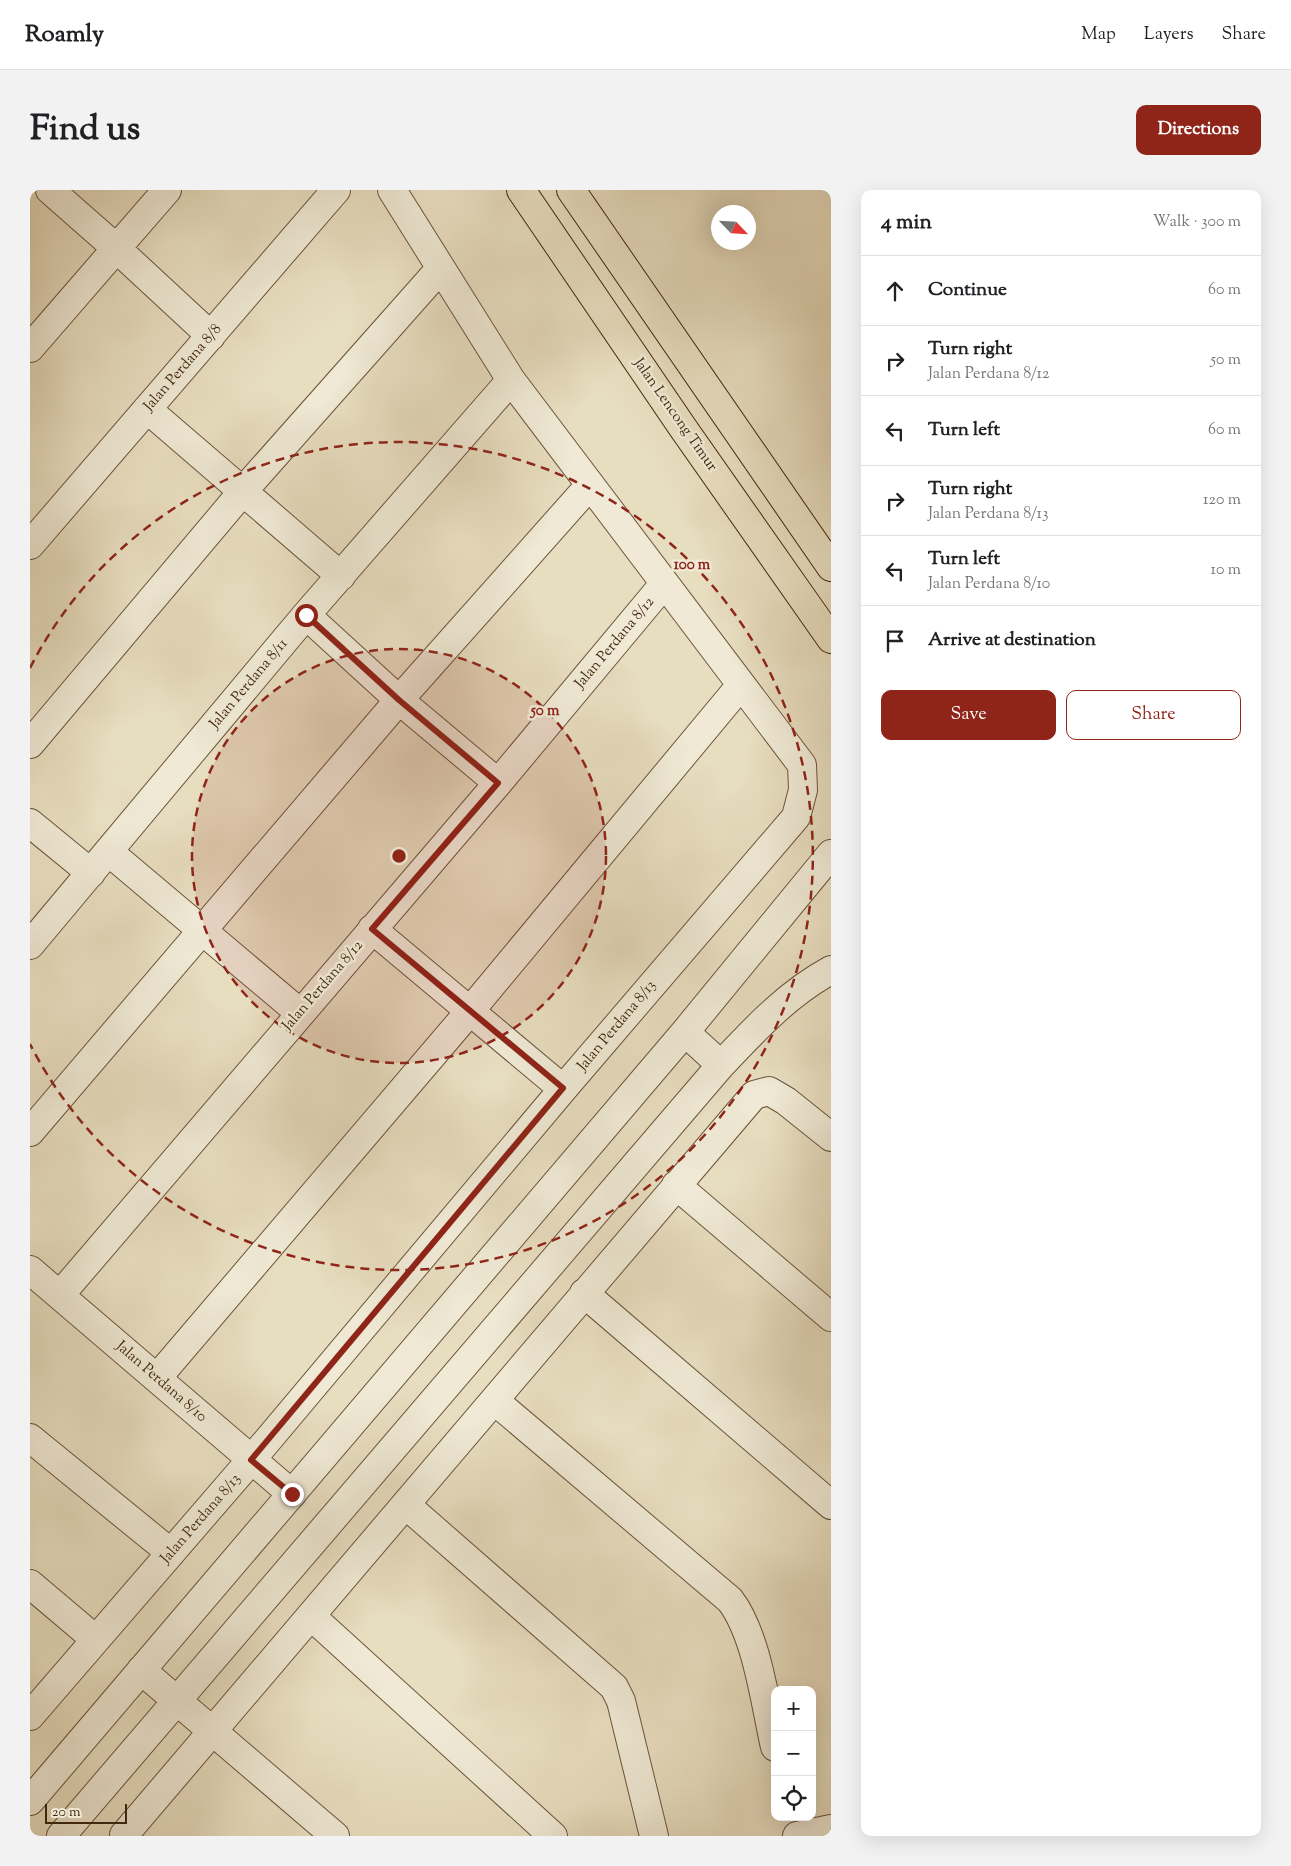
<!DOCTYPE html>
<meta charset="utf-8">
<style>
:root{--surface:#fff;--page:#f2f2f2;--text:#202124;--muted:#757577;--line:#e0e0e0;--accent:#8f2418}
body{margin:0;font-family:"Sorts Mill Goudy",serif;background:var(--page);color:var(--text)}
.controls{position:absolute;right:15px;bottom:15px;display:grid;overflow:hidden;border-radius:10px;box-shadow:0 5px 20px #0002}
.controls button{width:45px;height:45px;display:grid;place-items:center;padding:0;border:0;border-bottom:1px solid var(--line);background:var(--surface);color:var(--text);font:25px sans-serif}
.compass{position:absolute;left:681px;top:15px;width:45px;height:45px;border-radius:50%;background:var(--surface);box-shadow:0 5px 20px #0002;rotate:115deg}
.scale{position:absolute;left:15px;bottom:12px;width:82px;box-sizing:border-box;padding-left:5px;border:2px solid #42280d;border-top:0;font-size:14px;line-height:18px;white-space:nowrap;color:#42280d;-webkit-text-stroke:4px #efe9d5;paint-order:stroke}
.stop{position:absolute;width:15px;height:15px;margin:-11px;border:4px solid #8f2418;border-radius:50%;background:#fff}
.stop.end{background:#8f2418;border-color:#fff;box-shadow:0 1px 5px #0008}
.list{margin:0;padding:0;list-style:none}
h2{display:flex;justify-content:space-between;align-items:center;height:65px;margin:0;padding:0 20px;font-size:21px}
h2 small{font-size:16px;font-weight:400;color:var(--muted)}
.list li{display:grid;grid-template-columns:32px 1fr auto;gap:15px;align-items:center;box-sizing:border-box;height:70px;padding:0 20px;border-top:1px solid var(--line)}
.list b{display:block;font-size:19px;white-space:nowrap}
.list p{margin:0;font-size:16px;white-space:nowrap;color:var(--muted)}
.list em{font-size:16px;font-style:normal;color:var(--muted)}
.actions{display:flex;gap:10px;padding:15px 20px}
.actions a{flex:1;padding:11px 0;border:1px solid var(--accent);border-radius:10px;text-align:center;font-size:18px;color:var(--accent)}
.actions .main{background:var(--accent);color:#fff}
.icon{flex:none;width:28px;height:28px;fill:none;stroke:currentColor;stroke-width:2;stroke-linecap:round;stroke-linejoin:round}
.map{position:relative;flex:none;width:801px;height:1646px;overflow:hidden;border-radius:10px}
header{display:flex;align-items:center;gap:30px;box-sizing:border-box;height:70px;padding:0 25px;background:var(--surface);border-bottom:1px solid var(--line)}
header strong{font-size:24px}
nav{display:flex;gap:28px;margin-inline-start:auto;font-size:18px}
.intro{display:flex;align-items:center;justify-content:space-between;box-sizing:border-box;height:120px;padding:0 30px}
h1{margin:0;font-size:35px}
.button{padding:12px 22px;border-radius:10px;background:var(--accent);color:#fff;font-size:18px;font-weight:700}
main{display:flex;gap:30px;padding:0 30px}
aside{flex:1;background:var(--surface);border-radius:10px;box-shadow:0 5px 20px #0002}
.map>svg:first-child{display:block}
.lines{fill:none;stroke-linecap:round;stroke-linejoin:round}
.minor-casing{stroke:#6b553a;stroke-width:30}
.highway-casing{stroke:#42280d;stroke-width:30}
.minor{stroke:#efe9d5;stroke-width:28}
.highway{stroke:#e7ddbf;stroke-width:28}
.route{stroke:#8f2418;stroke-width:6}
.ring{fill:none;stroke:#8f2418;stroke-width:2.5;stroke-dasharray:9 6}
.labels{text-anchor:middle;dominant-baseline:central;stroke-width:5;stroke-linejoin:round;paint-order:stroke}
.street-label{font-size:15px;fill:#42280d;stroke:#efe9d5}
.centre{fill:#8f2418;stroke:#efe9d5;stroke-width:2.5}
.ring-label{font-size:15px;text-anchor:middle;font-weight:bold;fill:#8f2418;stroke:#efe9d5;stroke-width:5;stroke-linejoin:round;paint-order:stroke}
</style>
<header>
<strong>Roamly</strong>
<nav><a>Map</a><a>Layers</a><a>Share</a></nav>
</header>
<div class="intro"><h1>Find us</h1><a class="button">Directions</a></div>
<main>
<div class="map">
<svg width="801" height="1646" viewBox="0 0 801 1646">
<rect width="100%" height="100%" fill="#e7ddbf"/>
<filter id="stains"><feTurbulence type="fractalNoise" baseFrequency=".004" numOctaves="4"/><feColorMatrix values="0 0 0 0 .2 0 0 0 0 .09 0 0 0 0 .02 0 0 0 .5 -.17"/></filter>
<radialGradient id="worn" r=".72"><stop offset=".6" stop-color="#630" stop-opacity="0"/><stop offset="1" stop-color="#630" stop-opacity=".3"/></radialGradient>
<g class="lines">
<g class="minor-casing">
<path id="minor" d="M 20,0 L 86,58 L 181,146
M 0,158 L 137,0
M 117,219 L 311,386
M 0,355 L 306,0
M 276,425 L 369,510 L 468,593
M 0,554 L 214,300 L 410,79
M 0,633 L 61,683
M 79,662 L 270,823
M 342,739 L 533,899
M 0,755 L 276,425 L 481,190
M 655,842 L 691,875
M 0,942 L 369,510 L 560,295
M 646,995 L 801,1127
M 0,1080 L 262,1304
M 554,1103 L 801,1315
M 30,1105 L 468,593 L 634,394
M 127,1188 L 440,821 L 711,495
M 465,1211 L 700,1410 C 727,1445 735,1513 745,1557
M 0,1248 L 141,1363
M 376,1315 L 584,1497 L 591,1511 L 624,1646
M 0,1394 L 65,1449
M 281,1426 L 523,1646
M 111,1480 L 305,1646
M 0,1526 L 221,1270 L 533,899 L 766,627 L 773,600 L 772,575 L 481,190 L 362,0
M 0,1611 L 655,842 L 801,664
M 94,1645 L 724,905 L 739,901 L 756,911 L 801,947
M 31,1646 L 691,875 C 725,839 757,804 801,780
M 767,1646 L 801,1639"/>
</g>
<g class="highway-casing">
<path id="highway" d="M 491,0 L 653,238 L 801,449
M 541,0 L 801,377"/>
</g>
<use href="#minor" class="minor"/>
<use href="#highway" class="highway"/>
</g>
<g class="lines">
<path class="route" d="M 262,1304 L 221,1270 L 533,898 L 342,739 L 468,593 L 369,510 L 276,425"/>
</g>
<circle cx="369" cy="666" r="207" fill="#8f2418" fill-opacity=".12"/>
<g class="ring">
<circle cx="369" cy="666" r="207"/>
<path d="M0 478A414 414 0 1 1 0 854"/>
</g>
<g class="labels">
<g class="street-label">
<text transform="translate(153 178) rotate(-49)">Jalan Perdana 8/8</text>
<text transform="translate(645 225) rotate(55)">Jalan Lencong Timur</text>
<text transform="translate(585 453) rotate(-50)">Jalan Perdana 8/12</text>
<text transform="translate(219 494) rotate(-50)">Jalan Perdana 8/11</text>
<text transform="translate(293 796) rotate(-49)">Jalan Perdana 8/12</text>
<text transform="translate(587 836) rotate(-50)">Jalan Perdana 8/13</text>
<text transform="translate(131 1192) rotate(41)">Jalan Perdana 8/10</text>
<text transform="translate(171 1329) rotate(-49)">Jalan Perdana 8/13</text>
</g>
</g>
<circle cx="369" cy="666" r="8" class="centre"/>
<g class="ring-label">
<text x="662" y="379">100 m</text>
<text x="515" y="525">50 m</text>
</g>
<rect width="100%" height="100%" filter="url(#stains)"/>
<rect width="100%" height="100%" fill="url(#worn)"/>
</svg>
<div class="controls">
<button>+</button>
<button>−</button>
<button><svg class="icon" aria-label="locate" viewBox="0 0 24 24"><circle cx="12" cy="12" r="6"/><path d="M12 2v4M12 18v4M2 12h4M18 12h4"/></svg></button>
</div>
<svg class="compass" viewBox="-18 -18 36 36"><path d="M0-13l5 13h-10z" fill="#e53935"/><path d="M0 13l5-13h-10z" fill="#757577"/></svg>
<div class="scale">20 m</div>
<div class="stop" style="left:276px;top:425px"></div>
<div class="stop end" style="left:262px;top:1304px"></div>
</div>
<aside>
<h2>4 min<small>Walk · 300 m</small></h2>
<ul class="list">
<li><svg class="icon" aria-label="ahead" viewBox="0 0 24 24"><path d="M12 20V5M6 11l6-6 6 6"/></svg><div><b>Continue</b></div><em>60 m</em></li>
<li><svg class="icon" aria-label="right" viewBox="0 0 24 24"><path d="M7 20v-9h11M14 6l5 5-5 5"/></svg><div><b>Turn right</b><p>Jalan Perdana 8/12</p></div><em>50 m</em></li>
<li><svg class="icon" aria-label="left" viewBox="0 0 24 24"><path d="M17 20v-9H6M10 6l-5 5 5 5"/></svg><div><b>Turn left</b></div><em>60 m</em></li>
<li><svg class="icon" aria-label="right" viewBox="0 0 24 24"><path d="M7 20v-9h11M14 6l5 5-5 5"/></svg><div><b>Turn right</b><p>Jalan Perdana 8/13</p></div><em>120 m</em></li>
<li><svg class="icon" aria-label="left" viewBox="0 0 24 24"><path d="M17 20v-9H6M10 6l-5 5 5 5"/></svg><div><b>Turn left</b><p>Jalan Perdana 8/10</p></div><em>10 m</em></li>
<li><svg class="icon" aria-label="arrive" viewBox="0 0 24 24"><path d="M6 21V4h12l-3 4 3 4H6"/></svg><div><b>Arrive at destination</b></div></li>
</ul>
<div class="actions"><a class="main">Save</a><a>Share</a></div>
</aside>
</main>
